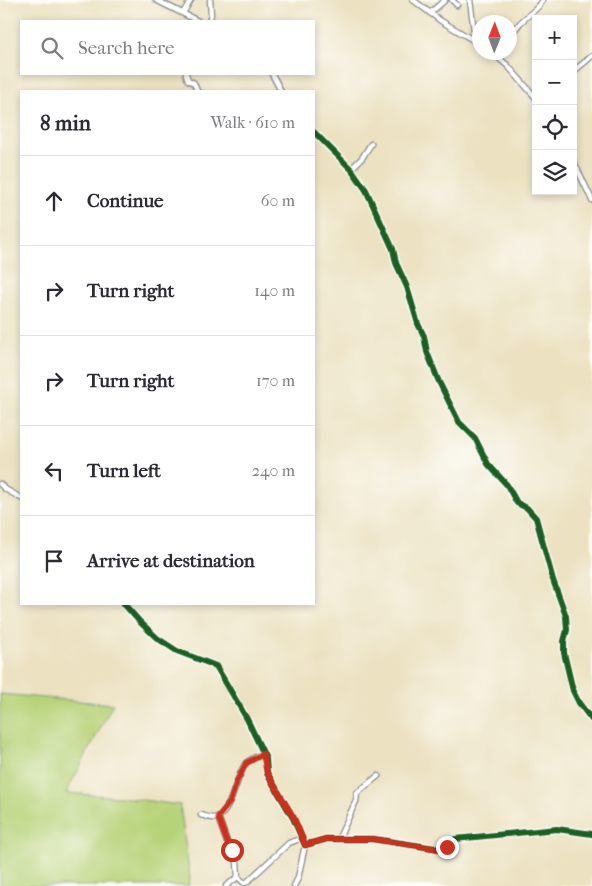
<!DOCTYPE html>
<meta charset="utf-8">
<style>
:root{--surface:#fff;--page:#f2f2f3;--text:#2b2b33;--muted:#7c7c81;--line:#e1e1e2}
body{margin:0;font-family:"IM FELL French Canon",serif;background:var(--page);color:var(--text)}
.controls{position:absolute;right:15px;top:15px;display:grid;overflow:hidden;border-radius:0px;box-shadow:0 2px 8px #0003}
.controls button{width:45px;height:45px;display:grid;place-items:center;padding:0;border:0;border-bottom:1px solid var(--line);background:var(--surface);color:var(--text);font:25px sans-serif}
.compass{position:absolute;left:472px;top:15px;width:45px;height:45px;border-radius:50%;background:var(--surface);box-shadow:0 2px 8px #0003;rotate:1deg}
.stop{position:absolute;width:15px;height:15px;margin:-11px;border:4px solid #c8321e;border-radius:50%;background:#fff}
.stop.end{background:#c8321e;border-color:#fff;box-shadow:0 1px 5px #0008}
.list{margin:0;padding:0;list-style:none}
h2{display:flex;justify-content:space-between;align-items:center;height:65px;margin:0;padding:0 20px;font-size:21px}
h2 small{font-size:16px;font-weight:400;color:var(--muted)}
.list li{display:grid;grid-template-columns:32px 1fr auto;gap:15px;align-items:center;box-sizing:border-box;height:90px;padding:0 20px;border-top:1px solid var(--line)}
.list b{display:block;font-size:19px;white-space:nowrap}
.list em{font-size:16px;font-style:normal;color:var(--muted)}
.icon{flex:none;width:28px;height:28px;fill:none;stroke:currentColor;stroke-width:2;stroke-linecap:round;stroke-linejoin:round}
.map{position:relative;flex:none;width:592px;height:886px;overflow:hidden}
.search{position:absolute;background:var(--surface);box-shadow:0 2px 8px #0003;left:20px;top:20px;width:295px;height:55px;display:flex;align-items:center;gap:12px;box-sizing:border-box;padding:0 18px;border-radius:0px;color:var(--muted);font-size:19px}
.panel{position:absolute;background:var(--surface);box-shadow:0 2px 8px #0003;left:20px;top:90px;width:295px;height:515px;border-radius:0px}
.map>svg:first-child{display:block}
.green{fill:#b7d379;stroke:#69816c}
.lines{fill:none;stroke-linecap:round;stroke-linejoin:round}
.minor-casing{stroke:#848890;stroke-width:7}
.minor{stroke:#fff;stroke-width:4.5}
.cycleway-casing{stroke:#fdfcf7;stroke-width:9}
.cycleway{stroke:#1b5e20;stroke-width:6}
.route{stroke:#c8321e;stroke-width:6}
</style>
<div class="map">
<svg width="592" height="886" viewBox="0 0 592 886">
<rect width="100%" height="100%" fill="#fdfcf7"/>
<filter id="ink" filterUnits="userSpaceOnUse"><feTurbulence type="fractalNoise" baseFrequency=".02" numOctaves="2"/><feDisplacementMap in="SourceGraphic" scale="10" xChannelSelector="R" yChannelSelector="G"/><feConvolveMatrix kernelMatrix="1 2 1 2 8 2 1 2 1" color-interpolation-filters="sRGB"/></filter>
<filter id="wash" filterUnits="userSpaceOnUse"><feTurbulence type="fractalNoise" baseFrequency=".0096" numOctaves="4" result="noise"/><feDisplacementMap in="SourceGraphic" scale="20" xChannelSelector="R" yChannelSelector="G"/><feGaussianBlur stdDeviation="1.12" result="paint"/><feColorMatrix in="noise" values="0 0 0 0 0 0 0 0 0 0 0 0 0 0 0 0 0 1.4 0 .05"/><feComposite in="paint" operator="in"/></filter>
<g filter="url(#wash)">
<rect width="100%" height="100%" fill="#ece2c2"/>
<path class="green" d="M 0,694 L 113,704 L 66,793 L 120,797 L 180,805 L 190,878 L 188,886 L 0,886 Z"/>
</g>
<g filter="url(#ink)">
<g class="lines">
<g class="minor-casing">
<path id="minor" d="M 156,0 L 198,21
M 413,0 L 441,21 L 480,44
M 452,0 L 457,5
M 470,0 L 474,31 L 474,40
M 183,13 L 191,0
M 430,13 L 445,0
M 209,21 L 211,15 L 210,0
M 510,36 L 520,23 L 539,6 L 543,0
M 492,52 L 508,66 L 536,98
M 573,72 L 592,56
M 186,74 L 188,80 L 194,83 L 197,91
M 272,74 L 281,91
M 314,132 L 352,170 L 366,190 L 393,249 L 396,263 L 407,287 L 418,324 L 424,336 L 427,352 L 439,382 L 459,422 L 475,438 L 488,464 L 507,485 L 517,503 L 527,508 L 536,518 L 553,580 L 566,616 L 567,630 L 564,641 L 564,653 L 573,691 L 579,703 L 592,720
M 573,160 L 592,200
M 351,169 L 362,158 L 371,144
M 0,484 L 5,489 L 21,498
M 124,604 L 140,622 L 157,638 L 177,651 L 216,666 L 247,719 L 266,759 L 267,773 L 293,818 L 305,845 L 327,839 L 373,839 L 440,849 L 447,847 L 455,839 L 557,829 L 592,834
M 201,815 C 205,816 209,818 213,818 C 231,819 236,774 246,763 C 250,759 258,756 263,754
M 218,817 L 227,842 L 237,861 L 238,877
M 339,838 L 356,801 L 357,793 L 378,776
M 226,886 L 238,877 L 244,883 L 247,882 L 289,843 L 302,838
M 294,886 L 298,878 L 305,845"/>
</g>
<use href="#minor" class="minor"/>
<g class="cycleway-casing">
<path id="cycleway" d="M 314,132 L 352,170 L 366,190 L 393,249 L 396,263 L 407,287 L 418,324 L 424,336 L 427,352 L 439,382 L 459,422 L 475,438 L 488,464 L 507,485 L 517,503 L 527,508 L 536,518 L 553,580 L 566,616 L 567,630 L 564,641 L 564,653 L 573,691 L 579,703 L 592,720
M 124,604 L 140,622 L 157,638 L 177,651 L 216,666 L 247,719 L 266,759 L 267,773 L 293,818 L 305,845 L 327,839 L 373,839 L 440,849 L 447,847 L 455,839 L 557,829 L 592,834"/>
</g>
<use href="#cycleway" class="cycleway"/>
</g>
</g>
<g class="lines" filter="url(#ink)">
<path class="route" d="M 232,850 L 227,842 L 218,817 L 230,802 L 237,781 L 246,763 L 263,754 L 267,773 L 294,818 L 305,845 L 326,839 L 372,839 L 440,849 L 447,847"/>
</g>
</svg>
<div class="controls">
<button>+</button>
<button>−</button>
<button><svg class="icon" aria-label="locate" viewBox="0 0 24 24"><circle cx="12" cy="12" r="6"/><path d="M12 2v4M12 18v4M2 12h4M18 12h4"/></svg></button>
<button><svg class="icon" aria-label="layers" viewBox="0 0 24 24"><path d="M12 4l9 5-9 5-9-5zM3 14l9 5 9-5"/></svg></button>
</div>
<svg class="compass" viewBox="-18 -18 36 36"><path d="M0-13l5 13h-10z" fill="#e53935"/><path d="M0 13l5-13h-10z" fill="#7c7c81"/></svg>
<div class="stop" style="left:232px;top:850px"></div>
<div class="stop end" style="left:447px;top:847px"></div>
<div class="search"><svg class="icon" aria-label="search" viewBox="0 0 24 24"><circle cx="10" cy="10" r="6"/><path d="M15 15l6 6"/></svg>Search here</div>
<section class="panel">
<h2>8 min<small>Walk · 610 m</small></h2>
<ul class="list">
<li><svg class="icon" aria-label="ahead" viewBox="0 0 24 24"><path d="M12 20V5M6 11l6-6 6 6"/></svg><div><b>Continue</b></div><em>60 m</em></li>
<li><svg class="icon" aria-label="right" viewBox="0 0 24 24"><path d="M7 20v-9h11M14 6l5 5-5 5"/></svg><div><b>Turn right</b></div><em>140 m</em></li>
<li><svg class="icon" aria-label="right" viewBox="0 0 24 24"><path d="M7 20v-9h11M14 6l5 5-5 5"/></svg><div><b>Turn right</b></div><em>170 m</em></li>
<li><svg class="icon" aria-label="left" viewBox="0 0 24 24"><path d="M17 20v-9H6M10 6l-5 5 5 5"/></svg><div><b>Turn left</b></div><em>240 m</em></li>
<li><svg class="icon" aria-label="arrive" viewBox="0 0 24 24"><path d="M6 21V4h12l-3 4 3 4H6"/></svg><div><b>Arrive at destination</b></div></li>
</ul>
</section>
</div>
